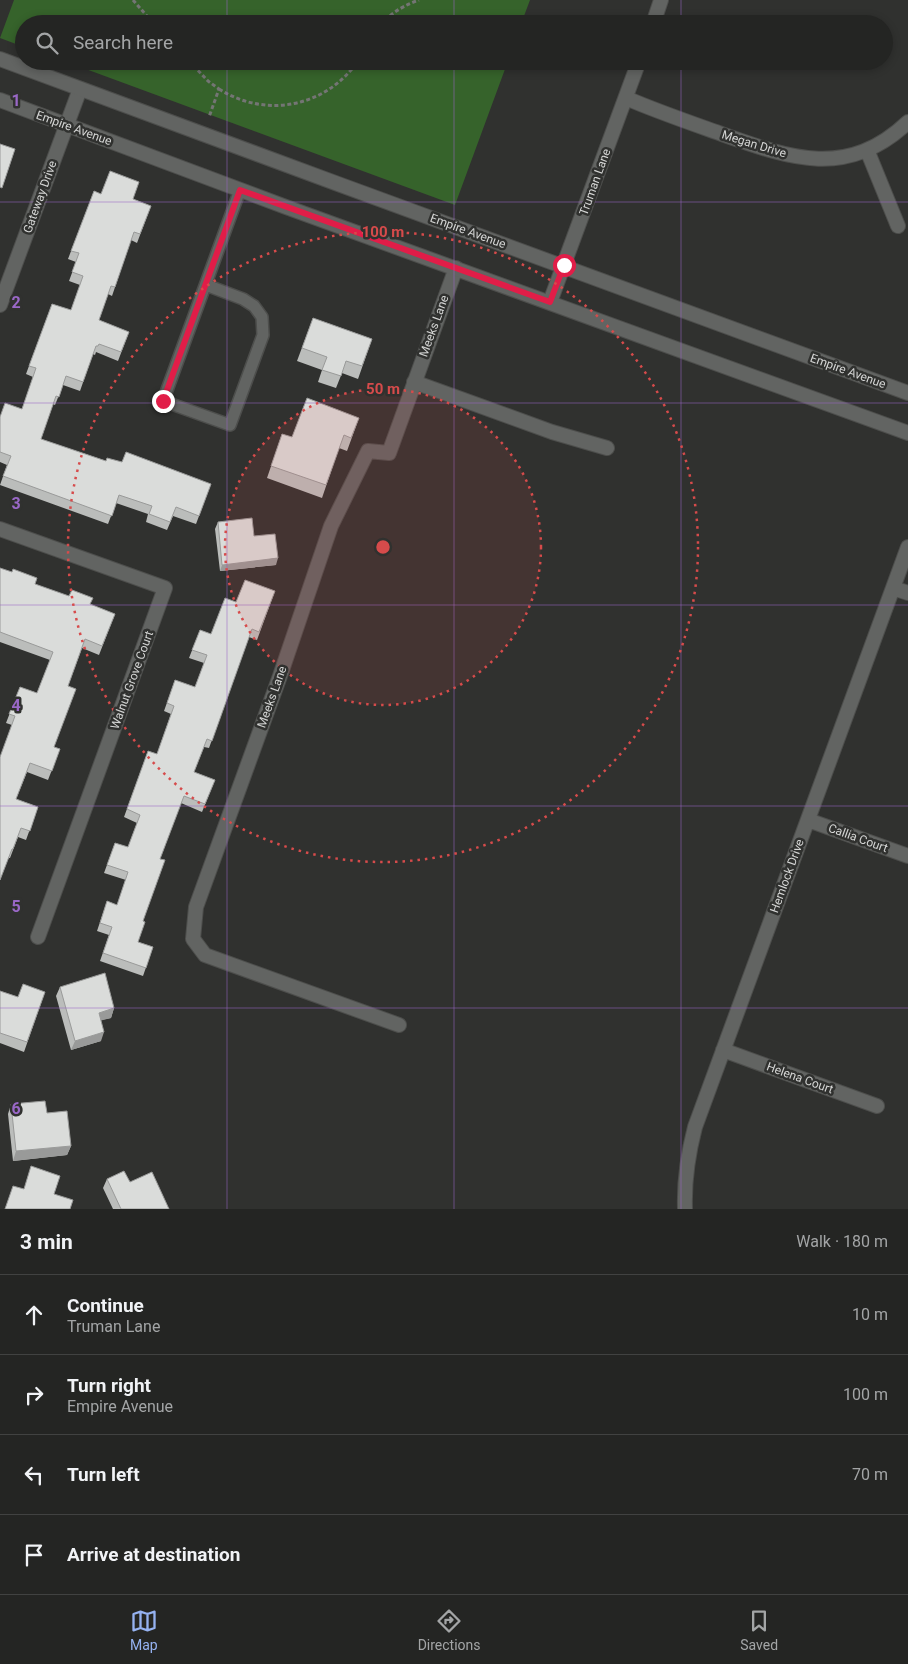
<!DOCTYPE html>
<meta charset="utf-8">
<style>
:root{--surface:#242523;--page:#2c2d2b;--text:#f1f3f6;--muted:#a3a5a6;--line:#414241;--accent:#95b2f1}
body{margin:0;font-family:Roboto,sans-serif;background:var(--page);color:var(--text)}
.stop{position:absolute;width:15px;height:15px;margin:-11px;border:4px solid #e11d48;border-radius:50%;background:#fff}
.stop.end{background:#e11d48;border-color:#fff;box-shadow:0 1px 5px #0008}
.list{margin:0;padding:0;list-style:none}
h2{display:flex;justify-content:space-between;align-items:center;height:65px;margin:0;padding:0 20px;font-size:21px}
h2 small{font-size:16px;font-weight:400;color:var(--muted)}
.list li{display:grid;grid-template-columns:32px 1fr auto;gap:15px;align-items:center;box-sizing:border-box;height:80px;padding:0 20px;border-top:1px solid var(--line)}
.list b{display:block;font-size:19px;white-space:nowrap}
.list p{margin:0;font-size:16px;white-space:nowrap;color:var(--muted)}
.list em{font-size:16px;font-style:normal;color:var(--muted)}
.icon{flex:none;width:28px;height:28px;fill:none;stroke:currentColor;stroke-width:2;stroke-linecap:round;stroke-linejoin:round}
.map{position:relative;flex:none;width:908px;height:1209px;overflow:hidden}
.search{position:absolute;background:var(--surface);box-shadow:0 2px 8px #0003;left:15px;right:15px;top:15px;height:55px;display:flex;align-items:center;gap:12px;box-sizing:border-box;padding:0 18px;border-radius:28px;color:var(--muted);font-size:19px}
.sheet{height:385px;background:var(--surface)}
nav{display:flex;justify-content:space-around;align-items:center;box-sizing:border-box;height:70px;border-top:1px solid var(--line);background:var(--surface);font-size:14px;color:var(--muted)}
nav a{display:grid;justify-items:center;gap:2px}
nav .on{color:var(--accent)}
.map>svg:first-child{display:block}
.green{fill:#36632b}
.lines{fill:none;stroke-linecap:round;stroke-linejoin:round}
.service-casing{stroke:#4d4e4c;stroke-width:14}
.minor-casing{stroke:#4d4e4c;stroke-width:16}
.secondary-casing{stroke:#4d4e4c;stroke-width:16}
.path{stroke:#747574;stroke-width:3;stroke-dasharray:4 2.5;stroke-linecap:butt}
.service{stroke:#626462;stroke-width:11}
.minor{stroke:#626462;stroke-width:14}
.secondary{stroke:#626462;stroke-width:14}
.wall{fill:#bbbdbb}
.shaded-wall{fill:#999a99}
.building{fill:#dadcda;stroke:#999a99}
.route{stroke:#e11d48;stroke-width:6}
.grid{fill:none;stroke:#9a68c7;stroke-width:1;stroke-opacity:0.55}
.ring{fill:none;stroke:#d64b4b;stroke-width:2.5;stroke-dasharray:2.5 5}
.labels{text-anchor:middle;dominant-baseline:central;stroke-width:5;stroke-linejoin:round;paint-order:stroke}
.street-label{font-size:12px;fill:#d5d6d5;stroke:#30312f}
.grid-label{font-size:16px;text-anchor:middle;font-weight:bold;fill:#9a68c7;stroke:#30312f;stroke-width:5;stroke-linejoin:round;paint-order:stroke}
.centre{fill:#d64b4b;stroke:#30312f;stroke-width:2.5}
.ring-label{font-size:15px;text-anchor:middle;font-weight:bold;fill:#d64b4b;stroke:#30312f;stroke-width:5;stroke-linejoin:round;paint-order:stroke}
</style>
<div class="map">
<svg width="908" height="1209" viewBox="0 0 908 1209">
<rect width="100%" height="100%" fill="#30312f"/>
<path class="green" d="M 14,0 L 530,0 L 521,24 L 24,24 L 24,47 L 0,38 Z
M 64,61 L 508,61 L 455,205 Z"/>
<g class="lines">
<g class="service-casing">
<path id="service" d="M 206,285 L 243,299 L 254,306 L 262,317 L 263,335 L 230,425 L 163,401 L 240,190"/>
</g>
<g class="minor-casing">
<path id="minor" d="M 653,24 L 661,0
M 626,98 C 656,111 688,122 719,133 C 789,158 847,180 908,122
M 867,150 L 898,226
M 550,302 L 639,61
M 0,305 L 80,89
M 414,382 L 552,432 L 607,448
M 0,529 L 165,588 L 38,937
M 893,588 L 908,593
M 808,820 L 908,856
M 399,1025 L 205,955 L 193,939 L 196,907 L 280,676 L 331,526 L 368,451 L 389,453 L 456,268
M 723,1050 L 877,1106
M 685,1209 C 684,1180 688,1154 695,1127 L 908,547"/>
</g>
<g class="secondary-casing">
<path id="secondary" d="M 0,59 C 302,172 606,281 908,393
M 0,100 L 286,207 L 908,433"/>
</g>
<path class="path" d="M 133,0 L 154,24
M 380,24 C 392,13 404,5 419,0
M 189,61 L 208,81 L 219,89 L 209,117
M 219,89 C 266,119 326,107 358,61"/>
<use href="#service" class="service"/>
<use href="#minor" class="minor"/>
<use href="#secondary" class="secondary"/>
</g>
<path class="wall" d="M 94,191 L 101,194 L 133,199 L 151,206 L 137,243 L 131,240 L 112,296 L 108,294 L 99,320 L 129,332 L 118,361 L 96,352 L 95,355 L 93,354 L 80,391 L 63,385 L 55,405 L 53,404 L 41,439 L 106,461 L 122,462 L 211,484 L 196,524 L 173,516 L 167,530 L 146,522 L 148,514 L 116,503 L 108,524 L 0,485 L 7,465 L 0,462 L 0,416 L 22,409 L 33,377 L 26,374 L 52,304 L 71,310 L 80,285 L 69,281 L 76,262 L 68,259 Z
M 313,318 L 372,339 L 358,379 L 342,373 L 336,388 L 318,382 L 322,370 L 297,361 Z
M 359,418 L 347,451 L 339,448 L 322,498 L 267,478 L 282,434 L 292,437 Z
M 218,522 L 276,565 L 220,571 L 215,529 Z
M 0,568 L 35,584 L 115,614 L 99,655 L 82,648 L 68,686 L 54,747 L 60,749 L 48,780 L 27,772 L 16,799 L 38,807 L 26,840 L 18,837 L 10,858 L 9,858 L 12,725 L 6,723 L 20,687 L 37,693 L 50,660 L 0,642 Z
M 275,591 L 257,640 L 249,637 L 209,748 L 204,747 L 194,772 L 215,780 L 202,812 L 181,803 L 160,859 L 143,921 L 138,942 L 153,947 L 143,976 L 100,961 L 109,935 L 97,931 L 107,901 L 117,905 L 126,880 L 104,873 L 115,843 L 128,847 L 137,823 L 124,817 L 148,751 L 157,754 L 171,714 L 164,711 L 175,680 L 195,687 L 204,663 L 189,658 L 200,630 L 211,634 L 236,602 Z
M 60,987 L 114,1008 L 111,1018 L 101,1020 L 101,1041 L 71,1050 L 56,996 Z
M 0,991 L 18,997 L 45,992 L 24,1052 L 0,1043 Z
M 11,1104 L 47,1113 L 71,1146 L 67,1155 L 13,1161 L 8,1114 Z
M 107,1179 L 130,1182 L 169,1209 L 113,1209 L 103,1188 Z"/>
<path class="shaded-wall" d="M 278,558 L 276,565 L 220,571 L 222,565 Z
M 114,1008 L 111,1018 L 95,1022 L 99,1013 Z
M 104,1032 L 101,1041 L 71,1050 L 75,1041 Z
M 71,1146 L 67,1155 L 13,1161 L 16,1151 Z"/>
<path class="building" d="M 0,144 L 15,149 L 2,188 L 0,187 Z
M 110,171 L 139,182 L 133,199 L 151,206 L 140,234 L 134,232 L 115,287 L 111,286 L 99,320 L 129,332 L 121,352 L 99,344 L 98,346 L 96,346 L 83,382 L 66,376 L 59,397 L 56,396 L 41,439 L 106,461 L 107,458 L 122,462 L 126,452 L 211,484 L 199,516 L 176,507 L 170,522 L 149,514 L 152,506 L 119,495 L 112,516 L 3,476 L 11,456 L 0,452 L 0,417 L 5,403 L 22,409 L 36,368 L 29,366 L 52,304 L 71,310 L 83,276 L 72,272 L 79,253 L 71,251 L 94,191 L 101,194 Z
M 313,318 L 372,339 L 362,366 L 346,361 L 341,376 L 322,370 L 327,357 L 302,348 Z
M 307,398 L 359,418 L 351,438 L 344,435 L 326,485 L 271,466 L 282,434 L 292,437 Z
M 252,518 L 254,536 L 275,534 L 278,558 L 222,565 L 218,522 Z
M 0,568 L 12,572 L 13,569 L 37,578 L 35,584 L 69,596 L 72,590 L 93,598 L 90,604 L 115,614 L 102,646 L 85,639 L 68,686 L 76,689 L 54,747 L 60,749 L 52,771 L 30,763 L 16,799 L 38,807 L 30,831 L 21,828 L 13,849 L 12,849 L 0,880 L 0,757 L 15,716 L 9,714 L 20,687 L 37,693 L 53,652 L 0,632 Z
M 245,580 L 275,591 L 259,632 L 252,629 L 212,741 L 207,739 L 194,772 L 215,780 L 205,804 L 184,796 L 160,859 L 165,860 L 143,921 L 145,922 L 138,942 L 153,947 L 146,968 L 103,953 L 112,927 L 100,923 L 107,901 L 117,905 L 128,872 L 107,865 L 115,843 L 128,847 L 140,815 L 127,809 L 148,751 L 157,754 L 174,706 L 167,703 L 175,680 L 195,687 L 207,655 L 192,650 L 200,630 L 211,634 L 225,598 L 236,602 Z
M 105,973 L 114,1008 L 99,1013 L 104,1032 L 75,1041 L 60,987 Z
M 23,984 L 45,992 L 27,1042 L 0,1033 L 0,991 L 18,997 Z
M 45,1101 L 47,1113 L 67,1111 L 71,1146 L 16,1151 L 11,1104 Z
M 31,1166 L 60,1176 L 54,1194 L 73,1200 L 70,1209 L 5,1209 L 13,1186 L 24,1189 Z
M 124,1171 L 130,1182 L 152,1172 L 169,1209 L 121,1209 L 107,1179 Z"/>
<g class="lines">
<path class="route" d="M 163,401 L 240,190 L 550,302 L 564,265"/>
</g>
<path class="grid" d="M 227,0 L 227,24M 454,0 L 454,24M 681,0 L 681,24M 227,61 L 227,1209M 454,61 L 454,1209M 681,61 L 681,1209M 0,202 L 908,202M 0,403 L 908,403M 0,605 L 908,605M 0,806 L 908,806M 0,1008 L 908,1008"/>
<circle cx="383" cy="547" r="158" fill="#d64b4b" fill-opacity=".12"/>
<g class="ring">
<circle cx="383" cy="547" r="158"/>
<circle cx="383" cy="547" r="315"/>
</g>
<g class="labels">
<g class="street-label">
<text transform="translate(74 128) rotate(20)">Empire Avenue</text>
<text transform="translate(754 144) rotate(17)">Megan Drive</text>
<text transform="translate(595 182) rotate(-70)">Truman Lane</text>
<text transform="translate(40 197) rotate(-70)">Gateway Drive</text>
<text transform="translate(468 231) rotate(20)">Empire Avenue</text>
<text transform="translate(434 326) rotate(-70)">Meeks Lane</text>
<text transform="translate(848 371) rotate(20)">Empire Avenue</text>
<text transform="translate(132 680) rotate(-70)">Walnut Grove Court</text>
<text transform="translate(272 697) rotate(-70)">Meeks Lane</text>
<text transform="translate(858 838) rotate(20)">Callia Court</text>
<text transform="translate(787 876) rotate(-70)">Hemlock Drive</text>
<text transform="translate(800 1078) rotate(20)">Helena Court</text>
</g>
</g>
<g class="grid-label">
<text x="16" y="106">1</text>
<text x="16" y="308">2</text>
<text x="16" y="509">3</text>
<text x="16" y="711">4</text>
<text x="16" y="912">5</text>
<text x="16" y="1114">6</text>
</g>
<circle cx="383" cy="547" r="8" class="centre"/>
<g class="ring-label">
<text x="383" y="237">100 m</text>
<text x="383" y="394">50 m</text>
</g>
</svg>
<div class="stop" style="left:564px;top:265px"></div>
<div class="stop end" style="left:163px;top:401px"></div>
<div class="search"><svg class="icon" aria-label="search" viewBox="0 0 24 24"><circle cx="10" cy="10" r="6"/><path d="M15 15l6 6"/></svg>Search here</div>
</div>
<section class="sheet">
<h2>3 min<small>Walk · 180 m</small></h2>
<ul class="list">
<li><svg class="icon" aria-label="ahead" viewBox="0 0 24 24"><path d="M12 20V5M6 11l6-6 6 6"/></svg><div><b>Continue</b><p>Truman Lane</p></div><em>10 m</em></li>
<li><svg class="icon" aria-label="right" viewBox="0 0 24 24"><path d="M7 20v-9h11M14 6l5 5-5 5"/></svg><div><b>Turn right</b><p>Empire Avenue</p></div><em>100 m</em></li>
<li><svg class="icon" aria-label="left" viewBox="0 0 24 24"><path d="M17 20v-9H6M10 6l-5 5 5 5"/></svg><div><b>Turn left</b></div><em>70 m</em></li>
<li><svg class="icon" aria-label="arrive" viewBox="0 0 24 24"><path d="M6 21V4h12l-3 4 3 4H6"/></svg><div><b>Arrive at destination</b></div></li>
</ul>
</section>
<nav>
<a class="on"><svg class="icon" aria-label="map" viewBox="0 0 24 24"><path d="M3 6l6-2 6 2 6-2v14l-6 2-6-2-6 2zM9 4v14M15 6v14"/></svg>Map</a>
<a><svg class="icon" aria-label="directions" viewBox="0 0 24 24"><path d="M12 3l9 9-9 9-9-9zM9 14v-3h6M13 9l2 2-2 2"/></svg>Directions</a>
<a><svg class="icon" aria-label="saved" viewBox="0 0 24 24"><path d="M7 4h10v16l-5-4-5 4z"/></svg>Saved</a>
</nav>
